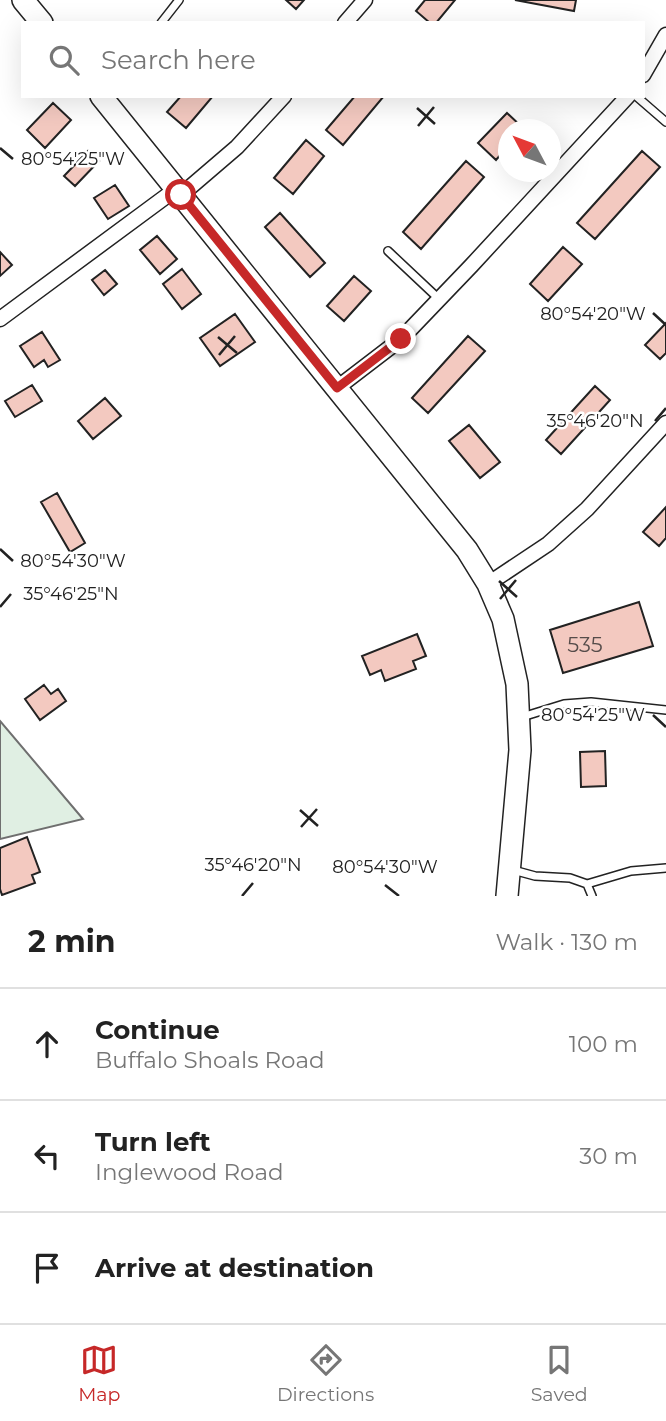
<!DOCTYPE html>
<meta charset="utf-8">
<style>
:root{--surface:#fff;--page:#f2f2f2;--text:#222;--muted:#767676;--line:#e0e0e0;--accent:#c62828}
body{margin:0;font-family:Montserrat,sans-serif;background:var(--page);color:var(--text)}
.compass{position:absolute;left:498px;top:119px;width:63px;height:63px;border-radius:50%;background:var(--surface);box-shadow:0 7px 28px #0002;rotate:311deg}
.stop{position:absolute;width:21px;height:21px;margin:-16px;border:5px solid #c62828;border-radius:50%;background:#fff}
.stop.end{background:#c62828;border-color:#fff;box-shadow:0 2px 7px #0008}
.list{margin:0;padding:0;list-style:none}
h2{display:flex;justify-content:space-between;align-items:center;height:91px;margin:0;padding:0 28px;font-size:30px}
h2 small{font-size:23px;font-weight:400;color:var(--muted)}
.list li{display:grid;grid-template-columns:46px 1fr auto;gap:21px;align-items:center;box-sizing:border-box;height:112px;padding:0 28px;border-top:2px solid var(--line)}
.list b{display:block;font-size:26px;white-space:nowrap}
.list p{margin:0;font-size:23px;white-space:nowrap;color:var(--muted)}
.list em{font-size:23px;font-style:normal;color:var(--muted)}
.icon{flex:none;width:38px;height:38px;fill:none;stroke:currentColor;stroke-width:2;stroke-linecap:round;stroke-linejoin:round}
.map{position:relative;flex:none;width:666px;height:896px;overflow:hidden}
.search{position:absolute;background:var(--surface);box-shadow:0 7px 28px #0002;left:21px;right:21px;top:21px;height:77px;display:flex;align-items:center;gap:18px;box-sizing:border-box;padding:0 24px;border-radius:0px;color:var(--muted);font-size:26px}
.sheet{height:427px;background:var(--surface)}
nav{display:flex;justify-content:space-around;align-items:center;box-sizing:border-box;height:98px;border-top:2px solid var(--line);background:var(--surface);font-size:19px;color:var(--muted)}
nav a{display:grid;justify-items:center;gap:4px}
nav .on{color:var(--accent)}
.map>svg:first-child{display:block}
.green{fill:#e0efe3;stroke:#6f6f6f;stroke-width:2}
.building{fill:#f3c9c0;stroke:#222;stroke-width:2}
.lines{fill:none;stroke-linecap:round;stroke-linejoin:round}
.lane-casing{stroke:#222;stroke-width:10}
.street-casing{stroke:#222;stroke-width:17}
.secondary-casing{stroke:#222;stroke-width:24}
.lane{stroke:#fff;stroke-width:7}
.street{stroke:#fff;stroke-width:14}
.secondary{stroke:#fff;stroke-width:21}
.route{stroke:#c62828;stroke-width:9}
.ticks{fill:none;stroke:#222;stroke-width:2.5}
.labels{text-anchor:middle;dominant-baseline:central;stroke-width:5;stroke-linejoin:round;paint-order:stroke}
.number-label{font-size:21px;fill:#564c4a}
.ticks-label{font-size:18px;text-anchor:middle;fill:#222;stroke:#fff;stroke-width:5;stroke-linejoin:round;paint-order:stroke}
</style>
<div class="map">
<svg width="666" height="896" viewBox="0 0 666 896">
<rect width="100%" height="100%" fill="#fff"/>
<path class="green" d="M 0,721 L 83,819 L 0,839 Z"/>
<path class="building" d="M 286,0 L 304,0 L 296,9 Z
M 425,0 L 455,0 L 436,23 L 430,23 L 416,11 Z
M 515,0 L 576,0 L 574,11 Z
M 181,96 L 213,96 L 186,128 L 167,112 Z
M 355,96 L 384,96 L 343,145 L 326,130 Z
M 53,103 L 71,120 L 45,148 L 27,130 Z
M 507,113 L 524,129 L 508,130 L 508,146 L 496,160 L 478,143 Z
M 306,140 L 324,156 L 293,194 L 274,178 Z
M 88,151 L 99,161 L 75,186 L 64,176 Z
M 642,151 L 660,167 L 595,239 L 577,223 Z
M 466,161 L 484,177 L 421,249 L 403,232 Z
M 115,185 L 129,206 L 108,219 L 94,198 Z
M 280,213 L 325,263 L 310,277 L 265,227 Z
M 157,236 L 177,259 L 160,274 L 140,250 Z
M 563,247 L 582,264 L 548,301 L 530,284 Z
M 0,252 L 12,265 L 0,276 Z
M 182,269 L 201,294 L 182,309 L 163,284 Z
M 105,270 L 117,284 L 104,295 L 92,280 Z
M 354,276 L 371,291 L 344,321 L 327,306 Z
M 235,314 L 255,342 L 220,366 L 200,338 Z
M 666,323 L 666,353 L 660,359 L 645,345 Z
M 42,332 L 60,360 L 48,367 L 44,360 L 34,367 L 20,346 Z
M 468,336 L 485,351 L 428,413 L 412,398 Z
M 32,385 L 42,401 L 15,417 L 5,401 Z
M 595,386 L 610,400 L 561,454 L 546,440 Z
M 105,398 L 121,416 L 93,439 L 78,421 Z
M 469,425 L 500,462 L 480,478 L 449,441 Z
M 57,493 L 85,543 L 70,552 L 41,502 Z
M 666,507 L 666,538 L 659,546 L 643,532 Z
M 639,602 L 653,646 L 563,673 L 550,630 Z
M 417,634 L 426,656 L 413,661 L 416,669 L 385,681 L 381,670 L 370,675 L 362,656 Z
M 44,685 L 51,694 L 58,689 L 66,701 L 40,720 L 25,699 Z
M 605,751 L 606,786 L 581,787 L 580,752 Z
M 27,837 L 40,872 L 32,875 L 35,883 L 2,895 L 0,889 L 0,848 Z"/>
<g class="lines">
<g class="lane-casing">
<path id="lane" d="M 161,23 L 179,0
M 636,96 L 666,122
M 388,251 L 439,299
M 522,717 L 564,704 L 591,702 L 666,710
M 513,870 L 535,876 L 570,878 L 587,884 L 592,896
M 587,884 L 631,871 L 666,868"/>
</g>
<g class="street-casing">
<path id="street" d="M 345,23 L 365,0
M 643,75 L 666,35
M 181,195 L 237,147 L 284,96
M 0,319 L 176,189
M 337,388 L 401,339 L 471,266 L 628,96
M 488,584 L 548,544 L 587,509 L 666,423"/>
</g>
<g class="secondary-casing">
<path id="secondary" d="M 23,0 L 42,23
M 101,96 L 467,550 L 488,584 L 503,619 L 517,684 L 520,750 L 507,896"/>
</g>
<use href="#lane" class="lane"/>
<use href="#street" class="street"/>
<use href="#secondary" class="secondary"/>
</g>
<g class="lines">
<path class="route" d="M 181,195 L 337,388 L 401,339"/>
</g>
<path class="ticks" d="M 417,108 L 435,124M 418,126 L 434,107M 0,148 L 13,159M 653,313 L 666,325M 218,337 L 237,353M 219,355 L 235,336M 655,421 L 666,408M 0,549 L 13,561M 499,581 L 517,597M 500,599 L 516,580M 0,607 L 11,594M 653,715 L 666,727M 300,810 L 318,826M 301,827 L 317,809M 385,885 L 399,896M 242,896 L 253,883"/>
<g class="labels">
<g class="number-label">
<text x="585" y="644">535</text>
</g>
</g>
<g class="ticks-label">
<text x="73" y="165">80°54'25"W</text>
<text x="593" y="320">80°54'20"W</text>
<text x="595" y="427">35°46'20"N</text>
<text x="73" y="567">80°54'30"W</text>
<text x="71" y="600">35°46'25"N</text>
<text x="593" y="721">80°54'25"W</text>
<text x="253" y="871">35°46'20"N</text>
<text x="385" y="873">80°54'30"W</text>
</g>
</svg>
<svg class="compass" viewBox="-18 -18 36 36"><path d="M0-13l5 13h-10z" fill="#e53935"/><path d="M0 13l5-13h-10z" fill="#767676"/></svg>
<div class="stop" style="left:181px;top:195px"></div>
<div class="stop end" style="left:401px;top:339px"></div>
<div class="search"><svg class="icon" aria-label="search" viewBox="0 0 24 24"><circle cx="10" cy="10" r="6"/><path d="M15 15l6 6"/></svg>Search here</div>
</div>
<section class="sheet">
<h2>2 min<small>Walk · 130 m</small></h2>
<ul class="list">
<li><svg class="icon" aria-label="ahead" viewBox="0 0 24 24"><path d="M12 20V5M6 11l6-6 6 6"/></svg><div><b>Continue</b><p>Buffalo Shoals Road</p></div><em>100 m</em></li>
<li><svg class="icon" aria-label="left" viewBox="0 0 24 24"><path d="M17 20v-9H6M10 6l-5 5 5 5"/></svg><div><b>Turn left</b><p>Inglewood Road</p></div><em>30 m</em></li>
<li><svg class="icon" aria-label="arrive" viewBox="0 0 24 24"><path d="M6 21V4h12l-3 4 3 4H6"/></svg><div><b>Arrive at destination</b></div></li>
</ul>
</section>
<nav>
<a class="on"><svg class="icon" aria-label="map" viewBox="0 0 24 24"><path d="M3 6l6-2 6 2 6-2v14l-6 2-6-2-6 2zM9 4v14M15 6v14"/></svg>Map</a>
<a><svg class="icon" aria-label="directions" viewBox="0 0 24 24"><path d="M12 3l9 9-9 9-9-9zM9 14v-3h6M13 9l2 2-2 2"/></svg>Directions</a>
<a><svg class="icon" aria-label="saved" viewBox="0 0 24 24"><path d="M7 4h10v16l-5-4-5 4z"/></svg>Saved</a>
</nav>
